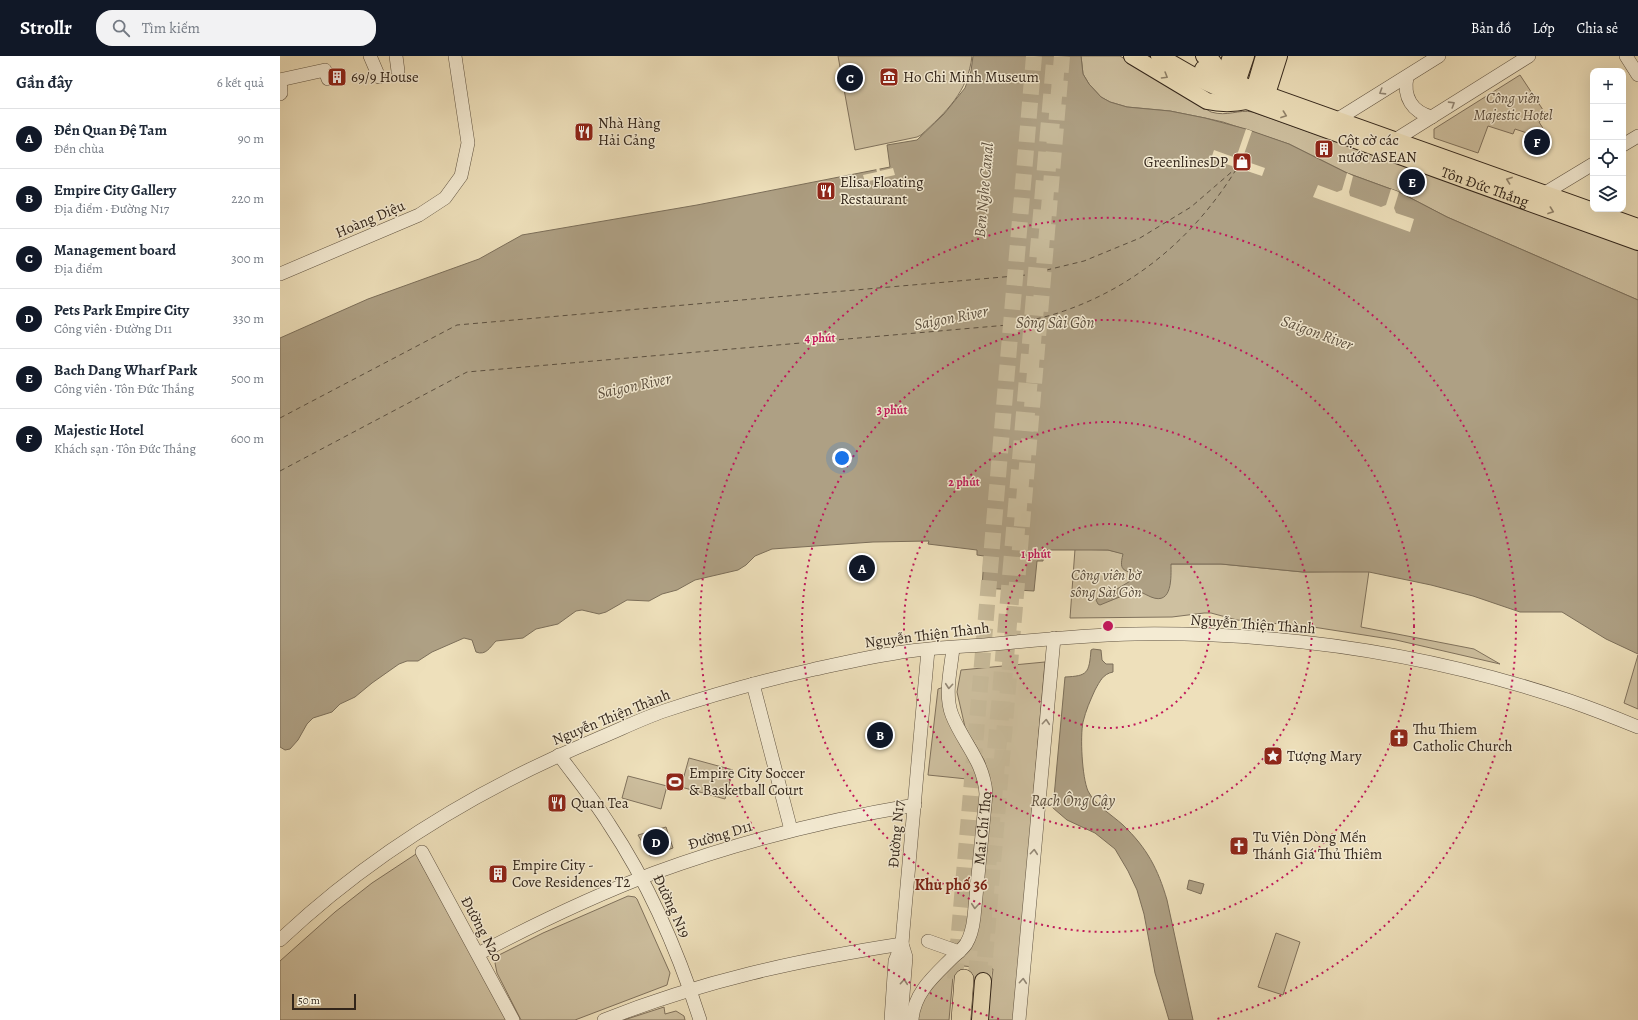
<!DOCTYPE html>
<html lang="vi">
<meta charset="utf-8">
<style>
:root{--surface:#fff;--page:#f2f2f3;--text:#1f2937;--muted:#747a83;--line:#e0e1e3;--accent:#111827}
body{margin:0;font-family:Alegreya,serif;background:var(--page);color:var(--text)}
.controls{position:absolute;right:12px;top:12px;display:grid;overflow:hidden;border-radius:8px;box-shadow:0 4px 16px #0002}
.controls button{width:36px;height:36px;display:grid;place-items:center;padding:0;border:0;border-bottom:1px solid var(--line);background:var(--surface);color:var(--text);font:20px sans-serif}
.scale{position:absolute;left:12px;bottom:10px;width:64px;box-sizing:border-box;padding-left:4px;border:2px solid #32251a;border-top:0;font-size:11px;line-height:14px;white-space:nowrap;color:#32251a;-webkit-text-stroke:3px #f4ebd3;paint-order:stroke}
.you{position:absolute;left:562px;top:402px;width:14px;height:14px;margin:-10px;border:3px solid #fff;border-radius:50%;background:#1a73e8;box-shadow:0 0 0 6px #1a73e833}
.badge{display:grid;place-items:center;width:26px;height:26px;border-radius:50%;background:var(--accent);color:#fff;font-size:13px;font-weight:700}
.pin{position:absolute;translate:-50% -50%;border:2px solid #fff;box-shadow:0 1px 4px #0006}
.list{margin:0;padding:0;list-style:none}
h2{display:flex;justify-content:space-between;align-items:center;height:52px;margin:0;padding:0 16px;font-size:17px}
h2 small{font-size:13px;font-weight:400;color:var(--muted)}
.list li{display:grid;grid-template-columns:26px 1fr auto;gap:12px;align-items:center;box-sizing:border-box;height:60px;padding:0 16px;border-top:1px solid var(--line)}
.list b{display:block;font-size:15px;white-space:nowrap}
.list p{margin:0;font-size:13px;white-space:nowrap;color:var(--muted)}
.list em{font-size:13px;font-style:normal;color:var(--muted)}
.icon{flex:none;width:22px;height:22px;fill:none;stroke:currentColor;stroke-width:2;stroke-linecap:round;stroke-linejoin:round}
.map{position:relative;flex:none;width:1358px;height:964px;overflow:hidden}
header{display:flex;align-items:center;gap:24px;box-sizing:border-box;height:56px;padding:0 20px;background:var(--accent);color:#fff}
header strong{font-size:19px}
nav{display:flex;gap:22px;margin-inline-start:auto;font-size:14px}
.search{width:280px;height:36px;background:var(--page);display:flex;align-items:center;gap:10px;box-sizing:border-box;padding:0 14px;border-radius:16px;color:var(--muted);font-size:15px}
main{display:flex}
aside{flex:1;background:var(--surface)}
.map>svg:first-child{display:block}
.green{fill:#cec0a0;stroke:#80725d}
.water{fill:#aea084;stroke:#7c6f5a}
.pier{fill:#eee0bb}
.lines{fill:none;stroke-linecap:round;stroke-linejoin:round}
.ferry{stroke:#5d503f;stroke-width:1;stroke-dasharray:5 4;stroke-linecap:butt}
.major-tunnel{stroke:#c8bb9b;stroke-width:16;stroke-dasharray:16 8;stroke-linecap:butt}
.highway-tunnel{stroke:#c8bb9b;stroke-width:19;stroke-dasharray:19 10;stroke-linecap:butt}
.minor-casing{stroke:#615442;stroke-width:14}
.major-casing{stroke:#32251a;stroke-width:18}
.highway-casing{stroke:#32251a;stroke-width:20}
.minor{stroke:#f4ebd3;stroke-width:13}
.major{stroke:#eee0bb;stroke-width:16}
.highway{stroke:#eee0bb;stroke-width:19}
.oneway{stroke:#90826a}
.oneway2{stroke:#938876}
.ring{fill:none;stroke:#c2185b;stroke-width:2;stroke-dasharray:2 4}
.labels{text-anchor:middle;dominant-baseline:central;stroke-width:3;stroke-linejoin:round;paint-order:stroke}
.poi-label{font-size:15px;fill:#32251a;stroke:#f4ebd3;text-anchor:start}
.park-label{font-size:15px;font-style:italic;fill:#594c3c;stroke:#f4ebd3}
.street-label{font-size:15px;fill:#32251a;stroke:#f4ebd3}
.water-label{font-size:16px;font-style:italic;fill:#5d503f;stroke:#f4ebd3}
.neighbourhood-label{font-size:16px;font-weight:bold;fill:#7a1f14;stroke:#f4ebd3}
.centre{fill:#c2185b;stroke:#f4ebd3;stroke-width:2}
.ring-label{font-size:12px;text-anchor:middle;font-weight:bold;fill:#c2185b;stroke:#f4ebd3;stroke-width:3;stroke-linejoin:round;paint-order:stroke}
</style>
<header>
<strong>Strollr</strong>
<div class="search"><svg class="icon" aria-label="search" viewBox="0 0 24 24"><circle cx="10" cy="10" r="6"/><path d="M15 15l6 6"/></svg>Tìm kiếm</div>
<nav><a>Bản đồ</a><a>Lớp</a><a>Chia sẻ</a></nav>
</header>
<main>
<aside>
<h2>Gần đây<small>6 kết quả</small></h2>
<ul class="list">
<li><span class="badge">A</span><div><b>Đền Quan Đệ Tam</b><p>Đền chùa</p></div><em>90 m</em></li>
<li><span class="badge">B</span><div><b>Empire City Gallery</b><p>Địa điểm · Đường N17</p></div><em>220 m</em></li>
<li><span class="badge">C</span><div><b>Management board</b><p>Địa điểm</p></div><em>300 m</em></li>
<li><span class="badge">D</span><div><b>Pets Park Empire City</b><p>Công viên · Đường D11</p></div><em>330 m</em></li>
<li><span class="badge">E</span><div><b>Bach Dang Wharf Park</b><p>Công viên · Tôn Ðức Thắng</p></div><em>500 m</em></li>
<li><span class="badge">F</span><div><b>Majestic Hotel</b><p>Khách sạn · Tôn Ðức Thắng</p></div><em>600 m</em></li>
</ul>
</aside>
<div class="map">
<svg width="1358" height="964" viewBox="0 0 1358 964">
<rect width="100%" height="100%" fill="#eee0bb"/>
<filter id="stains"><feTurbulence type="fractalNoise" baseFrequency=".005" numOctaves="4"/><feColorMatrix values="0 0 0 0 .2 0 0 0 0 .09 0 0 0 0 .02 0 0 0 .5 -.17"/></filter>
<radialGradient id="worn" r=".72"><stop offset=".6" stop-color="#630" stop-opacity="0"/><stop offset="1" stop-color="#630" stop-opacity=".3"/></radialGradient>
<path class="green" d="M 558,0 L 692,0 C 688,36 666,56 641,79 L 637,81 L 575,94 Z
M 801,0 L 840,0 L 931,56 C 948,61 958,53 973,56 L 1358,193 L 1358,244 L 1167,161 L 1119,136 L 1067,117 L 1009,88 L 943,66 L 925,62 L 890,55 L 847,51 L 830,46 L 821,41 L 809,28 L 803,18 Z
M 1240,19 L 1267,60 L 1259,66 L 1266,77 L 1256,80 L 1235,73 L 1233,78 L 1208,70 L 1198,97 L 1154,82 L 1154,73 Z
M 795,493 L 828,494 L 891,508 L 941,508 L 1023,516 L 1089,515 L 1081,571 L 1194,593 L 1220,608 L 1116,584 L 1033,571 L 957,564 L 931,557 L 924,557 L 892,561 L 790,562 Z
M 1358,599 L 1358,653 L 1344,647 Z
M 765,606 L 734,964 L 707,964 L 713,913 L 674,909 L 669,964 L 637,964 L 646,934 L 692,888 L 708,715 L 704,704 L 685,671 L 677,636 L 681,614 Z
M 664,631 L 697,718 L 697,724 L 648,719 L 658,633 Z
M 409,702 L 453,714 L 445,743 L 401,731 Z
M 348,720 L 387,730 L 381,753 L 342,742 Z
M 386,771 L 393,792 L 370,800 L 358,779 Z
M 136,798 L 227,964 L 0,964 L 0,905 L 55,856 L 92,827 Z
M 348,840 L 355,841 L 357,843 L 390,917 L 387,929 L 295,964 L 241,964 L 217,917 L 215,907 L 219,899 L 263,877 Z
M 996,877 L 1020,886 L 1003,939 L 978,931 Z
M 384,951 L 385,958 L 396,955 L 404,960 L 405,964 L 344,964 Z"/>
<path class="water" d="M 693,0 L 801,0 L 803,18 L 809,28 L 821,41 L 830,46 L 847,51 L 890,55 L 925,62 L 966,73 L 1009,88 L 1067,117 L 1119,136 L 1167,161 L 1358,244 L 1358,598 L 1326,583 L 1282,556 L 1240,556 L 1193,540 L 1151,529 L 1089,516 L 1023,516 L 941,508 L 891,508 C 891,520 893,550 871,541 C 864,538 858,534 850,531 L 847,532 L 842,540 L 820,549 L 818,548 L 816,544 L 822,537 L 837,533 L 857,521 C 846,512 838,518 843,498 L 828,494 L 764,494 L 763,505 L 757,505 L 754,535 L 702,532 L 704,500 L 697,499 L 697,494 L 648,488 L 649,485 L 593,486 L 492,493 L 475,500 L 466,509 L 458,514 L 415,524 L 397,534 L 382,538 L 369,545 L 347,544 L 326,556 L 319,558 L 302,554 L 296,555 L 278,568 L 256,573 L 243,582 L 216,585 C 210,591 206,600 196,596 L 192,584 L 184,582 L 152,596 L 138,605 L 127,605 L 119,608 L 92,627 L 75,641 L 60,648 L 52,656 L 33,662 L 27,668 L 18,684 L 10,693 L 5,694 L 0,691 L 0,282 L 88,243 L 199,203 L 242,179 L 417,149 L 610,111 L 607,89 L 637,84 L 664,58 L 685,32 L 691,15 Z
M 813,593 L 821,594 L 822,604 L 826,608 L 833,608 L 833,616 C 823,618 820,625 815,634 C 810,645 806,654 803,666 C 800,681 802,721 808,735 C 815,749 832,759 843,769 C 867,792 878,813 887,844 L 913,964 L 889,964 L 875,917 L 864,858 L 857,834 L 848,815 L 835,793 L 815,777 L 787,764 L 773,752 L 785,621 C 808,620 809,617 811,594 Z
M 909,824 L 924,828 L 921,838 L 907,833 Z"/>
<path class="pier" d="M 966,73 L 972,75 L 962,104 L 985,112 L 982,120 L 931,103 L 934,94 L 956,102 Z
M 599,111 L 600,115 L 613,112 L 615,119 L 585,126 L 583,119 L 597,116 L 596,112 Z
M 1067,117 L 1073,120 L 1069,136 L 1070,140 L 1101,151 L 1106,149 L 1111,133 L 1119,136 L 1114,152 L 1116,157 L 1134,163 L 1130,176 L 1033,141 L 1038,129 L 1057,136 L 1062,134 Z"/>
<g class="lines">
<path class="ferry" d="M 0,362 L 177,269 L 746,219 L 804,205 L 860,182 L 911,151 L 955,113
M 0,415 L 187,316 L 728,269 C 745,265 764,262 781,256 C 856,231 916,179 957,112"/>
<path class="major-tunnel" d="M 675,923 L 754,0
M 703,925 L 782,0"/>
<path class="highway-tunnel" d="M 697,924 L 776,0"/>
<g class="minor-casing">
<g id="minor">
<path d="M 90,0 L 99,21"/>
<path d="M 116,0 L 118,15"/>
<path d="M 1346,0 L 1358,19"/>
<path d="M 1127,21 C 1123,41 1132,56 1152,61"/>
<path d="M 0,24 L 45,14 L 48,23"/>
<path d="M 0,24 L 1,37 L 0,38"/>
<path d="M 1058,63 L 1159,0"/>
<path d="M 1115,84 L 1249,0"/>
<path d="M 1343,89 L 1358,80"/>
<path d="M 1265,137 L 1313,108"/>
<path d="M 0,218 L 139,159 L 165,142 L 181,120 L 188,87 L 175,0"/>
<path d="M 473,628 L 511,774"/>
<path d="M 279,699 C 296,722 314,744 329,768 C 369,828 398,895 420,964"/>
<path d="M 142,796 L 233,964"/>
<path d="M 0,884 C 91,798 202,731 317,683 C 339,674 361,663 384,655 C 432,639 481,625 531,614 C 559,608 588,601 616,597 C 645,592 674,591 703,589 C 754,584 804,579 855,578 C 1002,576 1151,598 1290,645 C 1313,653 1336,662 1358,671"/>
<path d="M 648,885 L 679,896"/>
<path d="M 198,898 C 255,868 313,840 374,817 C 458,786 546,764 635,749"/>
<path d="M 324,964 C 422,925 518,904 622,888"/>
<path d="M 611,964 L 615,905 L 622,888"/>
<path d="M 621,964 L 626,901 L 622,888 L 623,875 L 648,594"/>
<path id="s1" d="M 632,964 C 634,937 653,921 671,903 C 676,898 682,894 686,888 C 691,880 693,870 694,861 L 706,738 C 704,705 683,687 672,659 C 664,638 671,613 673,592"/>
<path d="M 739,964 L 774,582"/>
</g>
</g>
<g class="major-casing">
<g id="major">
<path d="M 852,0 L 927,45 C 941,48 953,48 967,45"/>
<path id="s2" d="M 879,0 L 919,23 L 967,45 L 1358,186"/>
<path d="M 924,0 L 933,6 L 944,22"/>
<path d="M 923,13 L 974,34 L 1358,171"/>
<path d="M 944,22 L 951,0"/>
<path d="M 957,27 L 966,0"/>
<path d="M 974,34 L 984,0"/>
<path d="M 987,38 L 999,0"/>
<path d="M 700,964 L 703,925"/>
</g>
</g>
<g class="highway-casing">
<path id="highway" d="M 681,964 L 684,923"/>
</g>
<use href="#minor" class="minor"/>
<use href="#major" class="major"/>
<use href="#highway" class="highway"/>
</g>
<defs><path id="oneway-chevron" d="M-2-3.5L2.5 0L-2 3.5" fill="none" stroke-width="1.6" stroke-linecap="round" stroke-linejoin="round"/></defs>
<g class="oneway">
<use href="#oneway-chevron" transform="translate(885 20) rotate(31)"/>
<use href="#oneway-chevron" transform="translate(1004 59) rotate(20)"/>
<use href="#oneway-chevron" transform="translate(1229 124) rotate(-160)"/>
<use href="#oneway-chevron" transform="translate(1271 155) rotate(20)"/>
</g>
<g class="oneway2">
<use href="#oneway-chevron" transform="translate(1102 36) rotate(148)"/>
<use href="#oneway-chevron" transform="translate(1172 48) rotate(-32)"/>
<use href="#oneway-chevron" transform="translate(669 630) rotate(95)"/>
<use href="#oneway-chevron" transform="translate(766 666) rotate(-85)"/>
<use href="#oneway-chevron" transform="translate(754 796) rotate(-85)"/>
<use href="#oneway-chevron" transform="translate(695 850) rotate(95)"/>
<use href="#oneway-chevron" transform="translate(743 925) rotate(-85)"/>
<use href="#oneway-chevron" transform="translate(624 926) rotate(-85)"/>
</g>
<g class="ring">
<circle cx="828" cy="570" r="102"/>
<circle cx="828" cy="570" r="204"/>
<circle cx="828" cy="570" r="306"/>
<path d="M719 963A408 408 0 1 1 937 963"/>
</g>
<defs>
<g id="building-square" transform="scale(1)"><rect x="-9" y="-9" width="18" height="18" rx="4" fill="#8f2418" stroke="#f4ebd3"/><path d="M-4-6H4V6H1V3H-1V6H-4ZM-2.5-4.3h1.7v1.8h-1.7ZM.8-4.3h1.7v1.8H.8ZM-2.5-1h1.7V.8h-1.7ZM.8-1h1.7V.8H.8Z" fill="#fff"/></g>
<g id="museum-square" transform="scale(1)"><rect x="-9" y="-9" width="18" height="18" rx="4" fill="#8f2418" stroke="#f4ebd3"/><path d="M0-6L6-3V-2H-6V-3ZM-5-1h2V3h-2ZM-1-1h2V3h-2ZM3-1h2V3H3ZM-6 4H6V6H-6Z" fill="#fff"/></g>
<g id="restaurant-square" transform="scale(1)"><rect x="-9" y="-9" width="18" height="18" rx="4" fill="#8f2418" stroke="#f4ebd3"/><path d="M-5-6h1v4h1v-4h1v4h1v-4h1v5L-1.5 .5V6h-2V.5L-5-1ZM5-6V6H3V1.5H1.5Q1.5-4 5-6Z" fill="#fff"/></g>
<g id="shop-square" transform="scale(1)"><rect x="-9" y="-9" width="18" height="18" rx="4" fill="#8f2418" stroke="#f4ebd3"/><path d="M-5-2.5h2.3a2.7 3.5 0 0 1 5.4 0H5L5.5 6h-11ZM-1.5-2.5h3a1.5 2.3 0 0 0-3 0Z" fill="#fff"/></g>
<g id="church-square" transform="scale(1)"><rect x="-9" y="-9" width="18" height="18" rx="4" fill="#8f2418" stroke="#f4ebd3"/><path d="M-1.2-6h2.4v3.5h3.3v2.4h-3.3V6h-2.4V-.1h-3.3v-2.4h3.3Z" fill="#fff"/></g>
<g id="sight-square" transform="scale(1)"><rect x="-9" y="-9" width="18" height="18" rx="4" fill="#8f2418" stroke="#f4ebd3"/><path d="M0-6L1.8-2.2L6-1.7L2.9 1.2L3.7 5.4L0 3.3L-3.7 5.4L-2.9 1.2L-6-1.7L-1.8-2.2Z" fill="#fff"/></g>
<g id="stadium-square" transform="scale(1)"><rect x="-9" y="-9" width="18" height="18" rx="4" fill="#8f2418" stroke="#f4ebd3"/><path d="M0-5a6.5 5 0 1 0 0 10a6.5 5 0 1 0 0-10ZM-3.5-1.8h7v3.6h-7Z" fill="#fff"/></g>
</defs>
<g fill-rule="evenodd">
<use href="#building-square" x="57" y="21"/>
<use href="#museum-square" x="609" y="21"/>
<use href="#restaurant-square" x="304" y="76"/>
<use href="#building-square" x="1044" y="93"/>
<use href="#shop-square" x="962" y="106"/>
<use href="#restaurant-square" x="546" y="135"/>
<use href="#church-square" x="1119" y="682"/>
<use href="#sight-square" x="993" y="700"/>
<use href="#stadium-square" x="395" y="726"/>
<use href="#restaurant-square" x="277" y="747"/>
<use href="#church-square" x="959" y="790"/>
<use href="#building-square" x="218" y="818"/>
</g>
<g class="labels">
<g class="poi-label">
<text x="71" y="21">69/9 House</text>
<text x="623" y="21">Ho Chi Minh Museum</text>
<text x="318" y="67">Nhà Hàng<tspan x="318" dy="17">Hải Cảng</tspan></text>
<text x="1058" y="84">Cột cờ các<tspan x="1058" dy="17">nước ASEAN</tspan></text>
<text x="948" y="106" text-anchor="end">GreenlinesDP</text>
<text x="560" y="126">Elisa Floating<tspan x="560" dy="17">Restaurant</tspan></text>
<text x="1133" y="673">Thu Thiem<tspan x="1133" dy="17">Catholic Church</tspan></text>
<text x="1007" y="700">Tượng Mary</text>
<text x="409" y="717">Empire City Soccer<tspan x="409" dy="17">&amp; Basketball Court</tspan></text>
<text x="291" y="747">Quan Tea</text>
<text x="973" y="781">Tu Viện Dòng Mến<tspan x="973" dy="17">Thánh Giá Thủ Thiêm</tspan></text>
<text x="232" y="809">Empire City -<tspan x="232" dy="17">Cove Residences T2</tspan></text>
</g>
<g class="park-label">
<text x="1233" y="42">Công viên<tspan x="1233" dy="17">Majestic Hotel</tspan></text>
<text x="826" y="519">Công viên bờ<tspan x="826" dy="17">sông Sài Gòn</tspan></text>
</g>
<g class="street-label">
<text stroke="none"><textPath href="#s2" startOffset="352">Tôn Ðức Thắng</textPath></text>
<text transform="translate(90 163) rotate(-23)">Hoàng Diệu</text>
<text transform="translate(973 568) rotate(4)">Nguyễn Thiện Thành</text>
<text transform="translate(647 579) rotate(-7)">Nguyễn Thiện Thành</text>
<text transform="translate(331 661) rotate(-22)">Nguyễn Thiện Thành</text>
<text stroke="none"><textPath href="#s1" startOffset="213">Mai Chí Thọ</textPath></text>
<text transform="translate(616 778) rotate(-85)">Đường N17</text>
<text transform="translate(440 779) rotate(-17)">Đường D11</text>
<text transform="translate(392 850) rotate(65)">Đường N19</text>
<text transform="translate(202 873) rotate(62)">Đường N20</text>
</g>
<g class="water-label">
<text transform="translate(704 134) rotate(-85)">Ben Nghe Canal</text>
<text transform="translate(671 262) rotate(-11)">Saigon River</text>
<text x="775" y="267">Sông Sài Gòn</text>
<text transform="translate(1037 277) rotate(20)">Saigon River</text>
<text transform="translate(354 330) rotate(-12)">Saigon River</text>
<text x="793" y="745">Rạch Ông Cậy</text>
</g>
<g class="neighbourhood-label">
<text x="671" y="829">Khu phố 36</text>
</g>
</g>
<circle cx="828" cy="570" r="6" class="centre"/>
<g class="ring-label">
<text x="540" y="286">4 phút</text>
<text x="612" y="358">3 phút</text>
<text x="684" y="430">2 phút</text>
<text x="756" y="502">1 phút</text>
</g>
<rect width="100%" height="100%" filter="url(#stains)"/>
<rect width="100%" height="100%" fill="url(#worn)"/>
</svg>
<div class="controls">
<button>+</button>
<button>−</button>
<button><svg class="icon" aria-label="locate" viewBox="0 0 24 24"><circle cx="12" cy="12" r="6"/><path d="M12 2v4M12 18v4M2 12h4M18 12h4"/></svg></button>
<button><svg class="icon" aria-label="layers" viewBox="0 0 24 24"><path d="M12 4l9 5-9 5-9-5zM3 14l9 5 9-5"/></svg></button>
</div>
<div class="scale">50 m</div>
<div class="you"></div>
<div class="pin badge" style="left:582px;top:512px">A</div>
<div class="pin badge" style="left:600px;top:679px">B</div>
<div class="pin badge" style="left:570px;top:22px">C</div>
<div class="pin badge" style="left:376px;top:786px">D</div>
<div class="pin badge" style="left:1132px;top:126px">E</div>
<div class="pin badge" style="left:1257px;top:86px">F</div>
</div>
</main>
